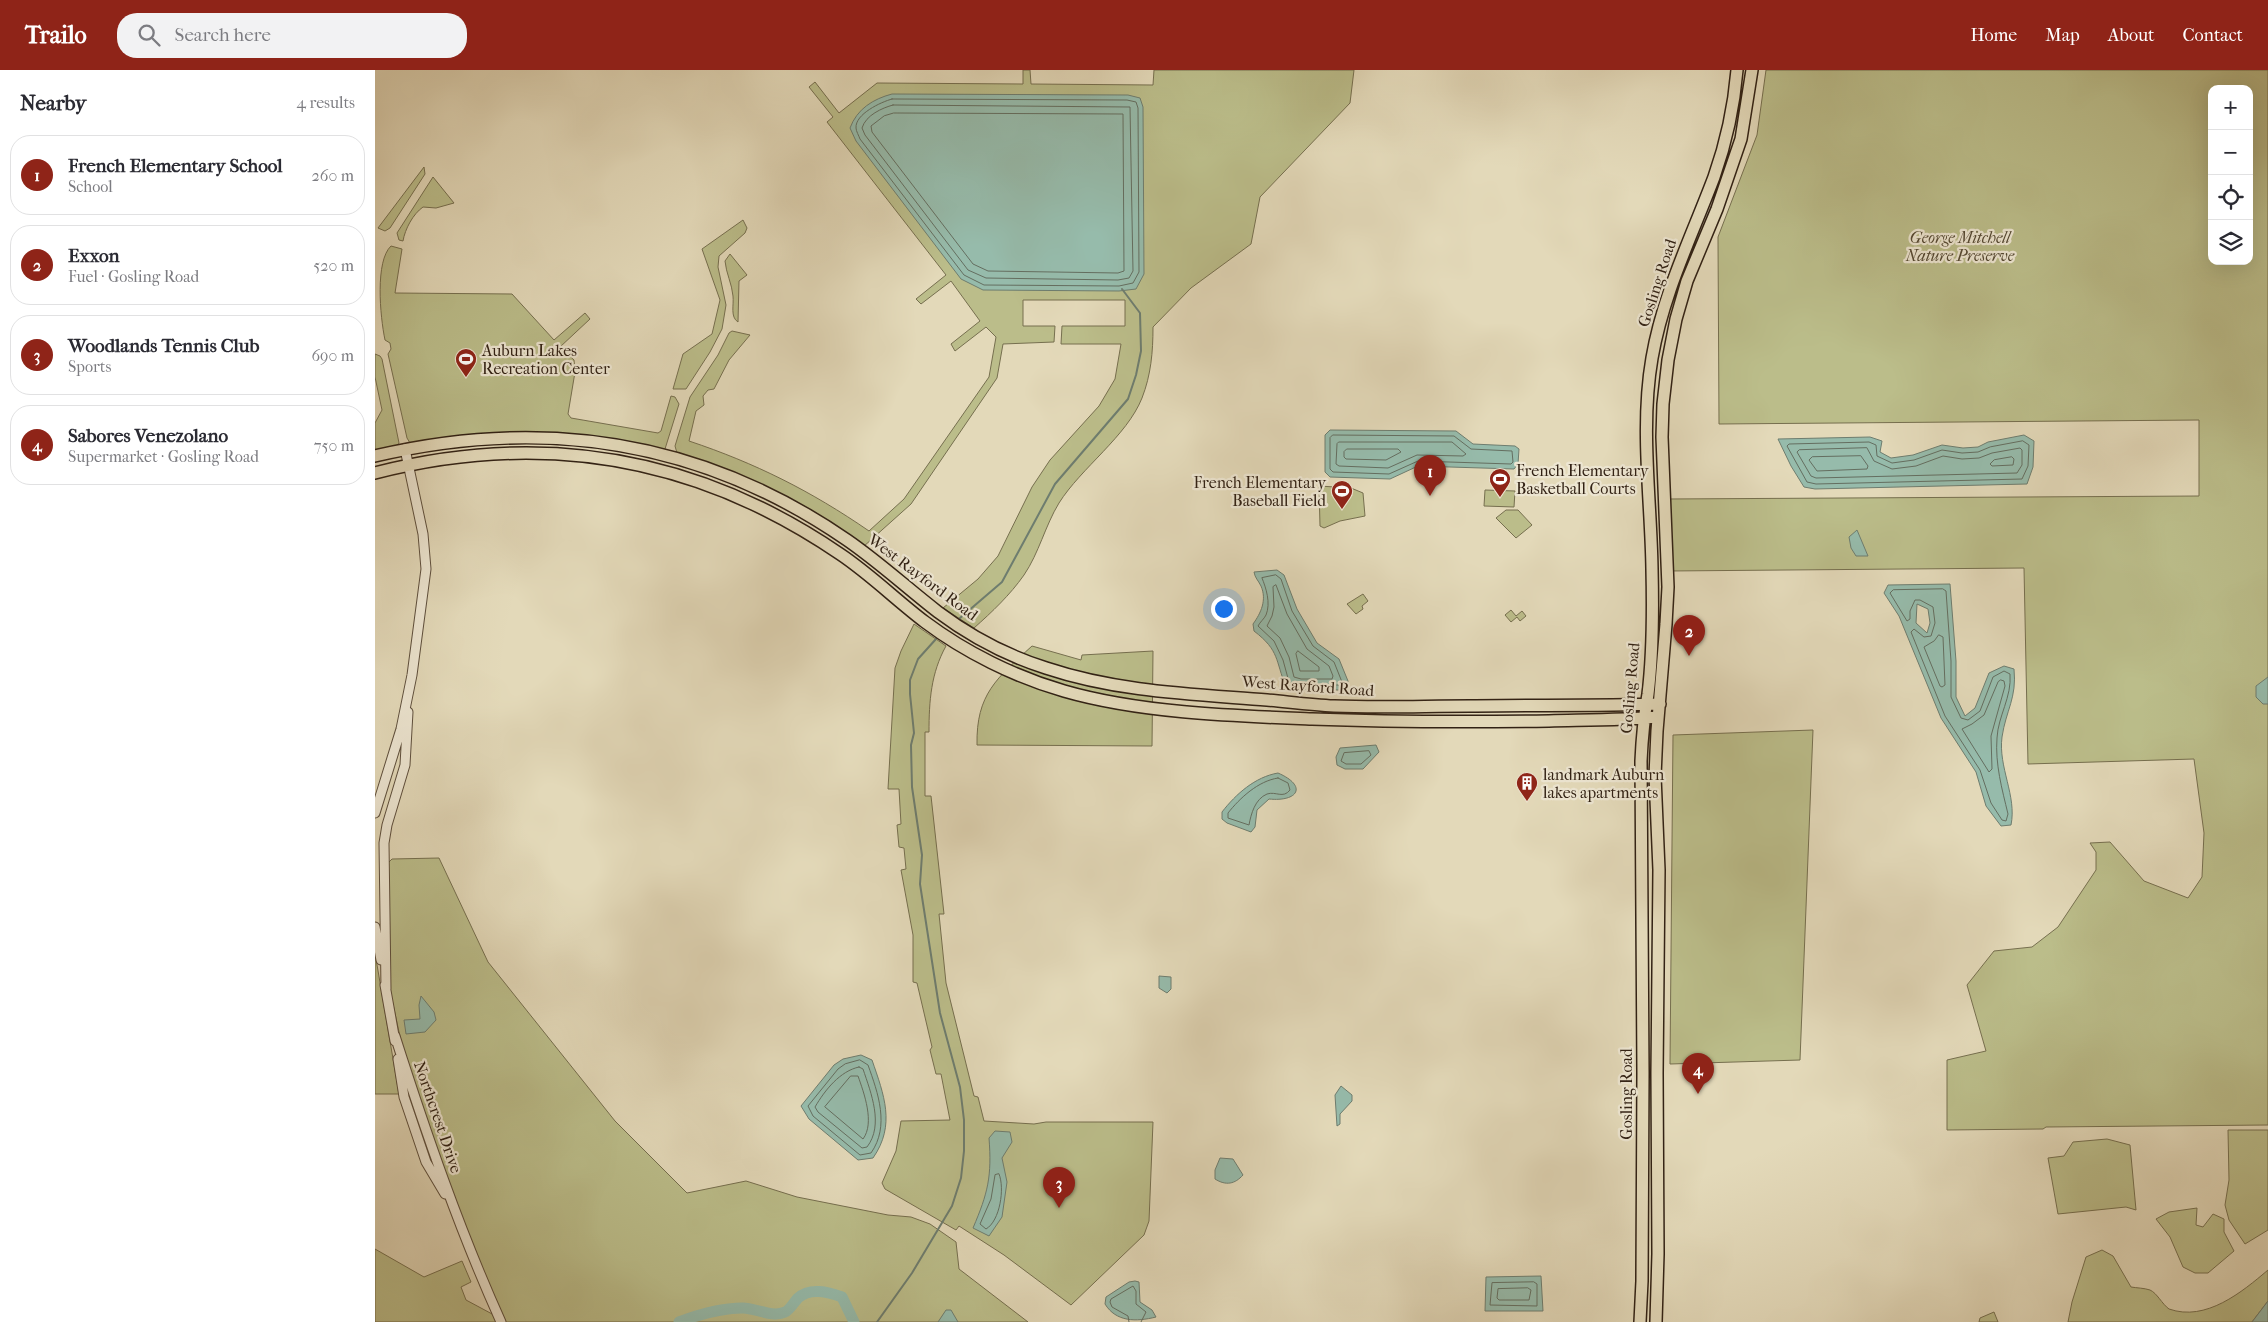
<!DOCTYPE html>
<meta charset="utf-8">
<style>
:root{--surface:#fff;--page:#f2f2f3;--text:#2b2b33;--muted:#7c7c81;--line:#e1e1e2;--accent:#8f2418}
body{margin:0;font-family:"IM FELL French Canon",serif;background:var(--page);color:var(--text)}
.controls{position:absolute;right:15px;top:15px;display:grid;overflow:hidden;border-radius:10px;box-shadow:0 5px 20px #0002}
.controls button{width:45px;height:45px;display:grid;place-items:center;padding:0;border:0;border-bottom:1px solid var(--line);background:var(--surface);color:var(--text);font:25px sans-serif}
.you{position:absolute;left:848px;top:538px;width:18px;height:18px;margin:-12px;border:4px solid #fff;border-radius:50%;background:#1a73e8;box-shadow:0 0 0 8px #1a73e833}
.badge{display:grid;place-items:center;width:32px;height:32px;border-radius:50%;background:var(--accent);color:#fff;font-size:16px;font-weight:700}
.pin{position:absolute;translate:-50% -41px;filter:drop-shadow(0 1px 2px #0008)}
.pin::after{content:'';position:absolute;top:26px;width:18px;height:15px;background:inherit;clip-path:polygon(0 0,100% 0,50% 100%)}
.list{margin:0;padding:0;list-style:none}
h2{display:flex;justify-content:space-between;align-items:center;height:65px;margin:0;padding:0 20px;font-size:21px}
h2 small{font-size:16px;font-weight:400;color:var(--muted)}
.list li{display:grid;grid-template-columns:32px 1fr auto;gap:15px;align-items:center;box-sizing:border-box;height:80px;margin:0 10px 10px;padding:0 10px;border:1px solid var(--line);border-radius:20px}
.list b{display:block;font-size:19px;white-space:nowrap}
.list p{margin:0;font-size:16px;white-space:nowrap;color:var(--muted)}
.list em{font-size:16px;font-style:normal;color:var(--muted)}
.icon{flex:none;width:28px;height:28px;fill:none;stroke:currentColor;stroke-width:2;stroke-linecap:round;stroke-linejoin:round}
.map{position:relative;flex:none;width:1893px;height:1252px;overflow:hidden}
header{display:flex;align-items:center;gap:30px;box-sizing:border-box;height:70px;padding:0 25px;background:var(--accent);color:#fff}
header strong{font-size:24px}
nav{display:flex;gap:28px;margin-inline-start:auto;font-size:18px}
.search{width:350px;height:45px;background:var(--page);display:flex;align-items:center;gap:12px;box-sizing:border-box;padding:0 18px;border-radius:20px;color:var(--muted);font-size:19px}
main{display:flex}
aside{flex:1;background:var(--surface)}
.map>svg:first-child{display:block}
.green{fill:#bbbd8a;stroke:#766f4f;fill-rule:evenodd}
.water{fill:#96bbab;stroke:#6e7d6f;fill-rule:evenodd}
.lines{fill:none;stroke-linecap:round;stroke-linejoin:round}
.shore{stroke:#646e60;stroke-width:1}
.stream{stroke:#6e7d6f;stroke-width:2}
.river{stroke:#96bbab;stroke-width:11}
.minor-casing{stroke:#5e4f3d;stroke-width:11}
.major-casing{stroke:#312114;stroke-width:14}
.minor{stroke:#ede6d2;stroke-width:9}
.major{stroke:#e3d9b9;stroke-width:11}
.labels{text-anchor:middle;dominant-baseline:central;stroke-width:4.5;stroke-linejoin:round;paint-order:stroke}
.park-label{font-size:16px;font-style:italic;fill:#544832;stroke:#ede6d2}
.street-label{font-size:16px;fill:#312114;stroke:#ede6d2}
.poi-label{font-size:16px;fill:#312114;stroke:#ede6d2;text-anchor:start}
</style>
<header>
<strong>Trailo</strong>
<div class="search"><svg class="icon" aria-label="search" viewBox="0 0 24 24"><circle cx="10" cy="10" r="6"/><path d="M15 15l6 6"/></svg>Search here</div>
<nav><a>Home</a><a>Map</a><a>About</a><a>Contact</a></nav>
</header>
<main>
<aside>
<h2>Nearby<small>4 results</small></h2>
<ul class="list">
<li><span class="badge">1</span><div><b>French Elementary School</b><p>School</p></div><em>260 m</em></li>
<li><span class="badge">2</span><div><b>Exxon</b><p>Fuel · Gosling Road</p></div><em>520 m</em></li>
<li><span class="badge">3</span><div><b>Woodlands Tennis Club</b><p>Sports</p></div><em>690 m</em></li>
<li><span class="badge">4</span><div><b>Sabores Venezolano</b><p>Supermarket · Gosling Road</p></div><em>750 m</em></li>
</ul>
</aside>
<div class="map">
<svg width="1893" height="1252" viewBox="0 0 1893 1252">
<rect width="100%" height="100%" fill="#e3d9b9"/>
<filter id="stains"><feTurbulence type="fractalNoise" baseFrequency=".004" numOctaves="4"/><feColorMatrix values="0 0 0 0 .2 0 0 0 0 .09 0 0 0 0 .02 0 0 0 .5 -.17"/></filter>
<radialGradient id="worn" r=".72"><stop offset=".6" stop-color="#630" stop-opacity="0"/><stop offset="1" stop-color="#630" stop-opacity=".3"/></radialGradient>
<path class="green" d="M 648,0 L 655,0 L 656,14 L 778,15 L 779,0 L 979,0 L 975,33 L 885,127 L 876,174 L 816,218 L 778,257 C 778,282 776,305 767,328 C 752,366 706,398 684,433 C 670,456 664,483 649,505 C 635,525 617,542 599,558 L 568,538 L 603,509 L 623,486 L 657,417 L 675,390 L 724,336 L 740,309 L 746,274 L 686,274 L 687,256 L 750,256 L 750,230 L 648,230 L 648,256 L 680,256 L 679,272 L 628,274 L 622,308 L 536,434 L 488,477 L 302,383 L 300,376 L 315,327 L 343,285 L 354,263 L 357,261 L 375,265 L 354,290 L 339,319 L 333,320 L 328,326 L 329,335 L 321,341 L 314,371 C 380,393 436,421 494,461 L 529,429 L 614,307 L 621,267 L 611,257 L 580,281 L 576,274 L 605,251 L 576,211 L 546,234 L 541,229 L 571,205 L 452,52 L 458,47 L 434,17 L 440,12 L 464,43 L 502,13 L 648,14 Z
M 1391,0 L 1893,0 L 1893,1055 L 1671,1057 L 1668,1059 L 1572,1060 L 1572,990 L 1611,981 L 1592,915 L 1619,881 L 1657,877 L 1683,857 L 1721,800 L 1721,782 L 1715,773 L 1735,772 L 1769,811 L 1813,828 L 1827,807 L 1829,763 L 1819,689 L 1653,694 L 1649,498 L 1293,501 L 1291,429 L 1824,426 L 1824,350 L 1344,354 L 1343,167 L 1382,65 ZM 1837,19 L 1874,19 L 1874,191 L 1837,191 Z
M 49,97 L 50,104 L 15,158 L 10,161 L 3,158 Z
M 58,107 L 79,133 L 61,138 L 48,137 C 38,144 30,159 28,171 L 24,170 L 22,163 Z
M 368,150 L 372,158 L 370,163 L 344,186 L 343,197 L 351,235 L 347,259 L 335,282 L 311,319 L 298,319 L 308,284 L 337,264 L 345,230 L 327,179 Z
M 16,176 L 27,179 L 20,223 L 137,224 L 179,270 L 210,243 L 215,249 L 185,277 L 199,290 L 200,302 L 193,344 L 196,348 L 283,363 L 286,361 L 296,326 L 300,327 L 304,334 L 290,379 L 286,380 L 240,371 L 35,373 L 32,368 L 13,284 L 16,279 L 15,273 L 10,270 C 5,246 0,191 16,176 Z
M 355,184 L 372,205 L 364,211 L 363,252 C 355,247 359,235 358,226 C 357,214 351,203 350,191 Z
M 0,284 L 5,286 L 7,289 L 24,373 L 21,378 L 0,383 L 0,353 L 7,340 L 0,307 Z
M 944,416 L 976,418 L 988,423 L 990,446 L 965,451 L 949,458 L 945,456 Z
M 1110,420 L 1140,421 L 1139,437 L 1109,436 Z
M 1131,440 L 1143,440 L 1157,455 L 1141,468 L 1121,448 Z
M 988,524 L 993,531 L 987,536 L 988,539 L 981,544 L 972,534 Z
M 1136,540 L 1141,546 L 1147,541 L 1151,546 L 1145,551 L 1142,547 L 1136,552 L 1130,545 Z
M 539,554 L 571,576 C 556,603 554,631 554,662 L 550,662 L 550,726 L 556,726 L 569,844 L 564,844 L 571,913 L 599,1026 L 603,1027 L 609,1051 L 659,1054 L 671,1052 L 778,1052 L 774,1151 L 769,1165 L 696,1235 L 629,1185 L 584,1156 L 581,1160 L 510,1119 L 507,1113 L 521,1081 L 526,1051 L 575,1050 L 566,1004 L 561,1004 L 555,980 L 557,977 L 542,913 L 538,912 L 538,865 L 526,800 L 531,799 L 529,778 L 524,777 L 522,755 L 526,754 L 524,719 L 513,719 L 520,598 L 526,581 Z
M 657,576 L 706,590 L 707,585 L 778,581 L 777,676 L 602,675 C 601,624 622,608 657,576 Z
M 1438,660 L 1425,990 L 1295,994 L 1298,665 Z
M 64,788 L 113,892 L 240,1051 L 312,1123 L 371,1111 L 422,1127 L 513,1145 L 536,1147 L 555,1154 L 581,1172 L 584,1199 L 653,1252 L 0,1252 L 0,1179 L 49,1207 L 87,1191 L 96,1212 L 86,1217 L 91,1230 L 119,1245 L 122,1252 L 129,1249 L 100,1183 L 66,1095 L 27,976 L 15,920 L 14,881 L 0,882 L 0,877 L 13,876 L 12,794 L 17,789 Z
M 0,883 L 24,1024 L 0,1024 Z
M 1853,1060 L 1893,1060 L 1893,1160 L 1870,1174 L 1854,1150 L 1850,1135 L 1854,1110 Z
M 1732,1069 L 1755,1075 L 1761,1140 L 1751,1137 L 1683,1144 L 1673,1088 L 1689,1086 L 1698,1072 Z
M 1822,1138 L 1821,1155 L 1828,1157 L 1838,1144 L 1849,1149 L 1849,1162 L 1859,1181 L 1833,1203 L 1820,1203 L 1808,1197 L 1795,1167 L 1781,1149 L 1794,1142 Z
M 1727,1180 L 1738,1186 L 1756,1217 C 1762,1218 1769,1218 1775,1220 C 1782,1223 1787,1234 1794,1239 C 1831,1252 1867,1222 1893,1200 L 1893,1231 L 1877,1252 L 1693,1252 L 1697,1232 L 1711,1187 Z
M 1619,1242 L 1623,1252 L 1604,1252 L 1605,1248 Z"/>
<path class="water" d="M 517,24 L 753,25 L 765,28 L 768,37 L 769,204 L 761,219 L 744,221 L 608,220 L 586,209 L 481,71 L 475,58 C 482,39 498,29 517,24 Z
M 955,360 L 1081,361 L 1098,374 L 1140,376 L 1144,379 L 1143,394 L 1139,399 L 1043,396 L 1015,409 L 955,407 L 950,402 L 950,365 Z
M 1649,365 L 1659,371 L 1658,397 L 1652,414 L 1440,419 L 1429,417 L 1416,396 L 1403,369 L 1495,367 L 1507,371 L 1505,382 L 1516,388 L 1538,385 L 1567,375 L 1588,378 L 1603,377 L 1613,372 Z
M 1482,460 L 1493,486 L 1481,486 L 1476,478 L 1474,467 Z
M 902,500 L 909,505 L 922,539 L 942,573 L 964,589 L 973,611 L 972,620 L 924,620 L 911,617 C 900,590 905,581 879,561 L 878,554 C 886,543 892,530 886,516 C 883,510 880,508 879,502 Z
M 1575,514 L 1581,591 L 1581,627 L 1590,646 L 1600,638 L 1614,603 L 1629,596 L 1639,599 C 1642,628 1631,640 1627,667 C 1623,697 1642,726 1636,755 L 1626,756 L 1611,736 L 1601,702 L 1566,648 L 1524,546 L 1509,523 L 1513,515 ZM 1542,534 L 1553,539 L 1555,553 L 1552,563 L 1541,553 Z
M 1893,607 L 1893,634 L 1888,634 L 1881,627 L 1881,616 Z
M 1001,675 L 1004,682 L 988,699 L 970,699 L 962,695 L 961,687 L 965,678 Z
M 903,703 C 933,716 923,732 894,729 L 882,740 L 880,757 L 876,762 L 852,753 L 847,749 L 847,742 C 861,724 880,707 903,703 Z
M 784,906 L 796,907 L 796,919 L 792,923 L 784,918 Z
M 46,926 L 59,942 L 61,950 L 50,962 L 31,964 L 29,950 L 45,949 L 44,935 Z
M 486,985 L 497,990 C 509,1025 521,1055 498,1088 L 483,1090 L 434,1049 L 426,1036 L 459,995 L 468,989 Z
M 966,1016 L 977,1025 L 977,1031 L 965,1044 L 965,1054 L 962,1056 L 960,1025 Z
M 620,1061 L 635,1062 L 637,1072 L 627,1088 L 632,1112 L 627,1147 L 614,1166 L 598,1158 C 613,1123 617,1106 614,1068 Z
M 845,1088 L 858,1089 L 868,1105 C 860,1114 851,1116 840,1109 L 840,1100 Z
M 1166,1206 L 1168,1241 L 1110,1241 L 1111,1207 Z
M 760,1211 L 764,1212 L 765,1232 L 777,1240 L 781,1247 C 761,1252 741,1252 730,1234 L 731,1227 L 754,1212 Z
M 1893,1231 L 1893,1252 L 1877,1252 Z
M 571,1240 L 576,1240 L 583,1252 L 563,1252 Z"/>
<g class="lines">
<path class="shore" d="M 517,29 L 752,30 L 761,32 L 763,38 L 764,202 L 758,213 L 744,216 L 609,215 L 589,205 L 485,69 C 484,66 481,61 481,58 C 480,44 506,32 517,29 Z
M 518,35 L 755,37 L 758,201 L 754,208 L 743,210 L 611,208 L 593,200 L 490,65 L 487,58 C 491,45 507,38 518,35 Z
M 519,43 L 748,44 L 749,201 L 743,203 L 613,201 L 598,194 L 497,62 L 496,56 L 509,46 Z
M 958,365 L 1079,366 L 1096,379 L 1137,381 L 1138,392 L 1136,394 L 1043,391 L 1014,404 L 958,402 L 955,399 L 955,368 Z
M 1648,371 L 1654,375 L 1653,396 L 1647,409 L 1441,414 L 1432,412 L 1412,376 L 1414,374 L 1494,372 L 1501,375 L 1502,386 L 1517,393 L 1539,390 L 1567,380 L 1587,383 L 1603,382 L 1615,377 Z
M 964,372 L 1077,372 L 1091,384 L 1088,386 L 1042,385 L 1013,398 L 964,396 L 961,394 L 962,374 Z
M 1492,378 L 1499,391 L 1517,399 L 1541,396 L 1568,386 L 1587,389 L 1604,388 L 1617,383 L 1645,378 L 1647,380 L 1647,395 L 1642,403 L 1441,408 L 1436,406 L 1422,382 L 1424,380 Z
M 972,379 L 1023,379 L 1026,382 L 1011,390 L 971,389 L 969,387 L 969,382 Z
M 1486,386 L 1493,396 L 1492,399 L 1442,401 L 1434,390 L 1437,387 Z
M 1637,387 L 1639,389 L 1638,395 L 1617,396 L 1615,394 L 1619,390 Z
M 901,505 L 906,509 L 917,541 L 938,576 L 959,592 L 967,612 L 966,615 L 925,615 L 914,612 L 908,590 L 899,571 L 883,556 C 885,552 889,549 891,545 C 896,533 891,518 887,508 Z
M 901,515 L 912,544 L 932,579 L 954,596 L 958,606 L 957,609 L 926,609 L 919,607 L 914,587 L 905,568 L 892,556 L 897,546 L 899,537 L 898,517 Z
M 1568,519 L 1571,521 L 1576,591 L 1576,627 L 1586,648 L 1593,650 L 1605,641 L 1618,607 L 1629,601 L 1635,604 C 1637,627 1623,646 1622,668 C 1620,694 1627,719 1633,744 L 1631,751 L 1627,750 L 1616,733 L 1605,700 L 1570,646 L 1536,562 L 1539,559 L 1549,567 L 1556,566 L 1560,553 L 1558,537 L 1545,530 L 1540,530 L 1535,541 L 1535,549 L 1532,551 L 1515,523 L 1518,520 Z
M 1564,565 L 1568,567 L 1570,615 L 1567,617 L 1565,616 L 1549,577 L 1559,571 Z
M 923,581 L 944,597 L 944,601 L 925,601 L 921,584 Z
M 1626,610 L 1629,611 L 1630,616 L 1616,666 L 1617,699 L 1614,702 L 1587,659 L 1597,654 L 1609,645 L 1623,612 Z
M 994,681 L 996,685 L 986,694 L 971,694 L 966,691 L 969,683 Z
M 903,708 L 913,713 L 915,720 C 908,729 901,721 892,724 C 880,729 876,744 874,755 L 853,748 L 853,743 C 865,728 883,711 903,708 Z
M 485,990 L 493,995 C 503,1023 515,1056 496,1083 L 485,1085 L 438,1046 L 433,1036 L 463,999 L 470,994 Z
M 484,997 L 488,999 C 496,1023 509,1055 492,1077 L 487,1078 L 443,1042 L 440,1037 C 450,1020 465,1001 484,997 Z
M 476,1006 L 483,1006 C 489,1023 500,1053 488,1069 L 450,1037 Z
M 624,1104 C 630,1118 625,1151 611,1159 L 605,1154 L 616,1129 L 620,1105 Z
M 1159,1212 L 1162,1214 L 1162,1236 L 1115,1235 L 1117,1213 Z
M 1153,1218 L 1156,1220 L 1154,1230 L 1124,1230 L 1122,1228 L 1123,1219 Z
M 754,1252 L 753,1246 L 737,1237 L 735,1232 L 736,1229 L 758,1216 L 761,1221 L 761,1234 L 771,1242 L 766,1252"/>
<path class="stream" d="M 585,548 L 627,512 L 680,414 L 753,329 L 761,305 L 766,281 L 765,243 L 747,219
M 502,1252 L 537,1203 L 577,1136 L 586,1108 L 589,1081 L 589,1050 L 585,1017 L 565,943 L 545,814 L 547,785 L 537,717 L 536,675 L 539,663 L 535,624 L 535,610 L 543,589 L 561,569"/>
<path class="river" d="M 304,1252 C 325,1244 346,1238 368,1238 C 380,1238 398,1248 410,1242 C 415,1240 419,1232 423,1228 C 435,1217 453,1222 467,1227 L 479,1252"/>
<g class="minor-casing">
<path id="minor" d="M 0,743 L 26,659 L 37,605 L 51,499 L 48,464 L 30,379
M 0,857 L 6,890
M 10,915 L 20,971
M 11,919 L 9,773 L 12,755 L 30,695 L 33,642
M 20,966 C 51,1063 84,1159 126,1252
M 23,989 L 29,1027 L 51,1092 L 70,1124"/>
</g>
<g class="major-casing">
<path id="major" d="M 0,386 C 170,346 327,370 472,470 C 504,492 532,518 563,542 C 595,566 633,586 671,598 C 743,622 817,624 892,630 C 914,632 937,635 959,636 C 1004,638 1050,636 1095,636 C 1158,635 1222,636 1285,634
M 0,403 C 167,360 323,387 465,484 C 495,504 521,530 550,552 C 590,582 640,607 689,621 C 765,643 858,646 937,649 C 1016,652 1095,652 1174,651 C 1210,650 1247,650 1283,647
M 1265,1252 L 1267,1211 L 1268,1003 L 1266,691 C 1267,668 1269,647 1273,624 C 1278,583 1278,540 1277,499 C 1276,430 1265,357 1277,288 C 1288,224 1316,168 1339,107 C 1351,73 1359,36 1362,0
M 1281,1252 L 1283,1184 L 1282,1003 L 1284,800 L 1280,706 L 1282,661 L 1291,554 L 1293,517 L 1287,367 L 1288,334 L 1293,290 L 1301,249 L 1312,211 L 1342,139 L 1366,69 L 1377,0"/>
</g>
<use href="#minor" class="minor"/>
<use href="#major" class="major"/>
</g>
<defs>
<g id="stadium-pin" transform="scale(1.125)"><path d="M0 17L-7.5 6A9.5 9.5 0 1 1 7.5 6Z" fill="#8f2418" stroke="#ede6d2"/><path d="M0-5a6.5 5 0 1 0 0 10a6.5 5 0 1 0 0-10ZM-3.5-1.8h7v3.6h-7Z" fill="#fff"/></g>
<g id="building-pin" transform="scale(1.125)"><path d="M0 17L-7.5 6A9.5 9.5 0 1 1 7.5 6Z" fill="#8f2418" stroke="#ede6d2"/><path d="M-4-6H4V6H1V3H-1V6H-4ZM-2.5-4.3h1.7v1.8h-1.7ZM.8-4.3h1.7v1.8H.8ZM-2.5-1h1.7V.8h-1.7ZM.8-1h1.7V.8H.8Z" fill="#fff"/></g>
</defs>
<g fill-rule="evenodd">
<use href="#stadium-pin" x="91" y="289"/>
<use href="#stadium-pin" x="1125" y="409"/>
<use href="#stadium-pin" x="967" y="421"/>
<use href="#building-pin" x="1152" y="713"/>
</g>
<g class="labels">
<g class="park-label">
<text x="1585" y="167">George Mitchell<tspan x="1585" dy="18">Nature Preserve</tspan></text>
</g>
<g class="street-label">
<text transform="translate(1282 213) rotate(-72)">Gosling Road</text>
<text transform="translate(548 507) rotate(37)">West Rayford Road</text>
<text transform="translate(933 616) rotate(4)">West Rayford Road</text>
<text transform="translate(1255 618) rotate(-85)">Gosling Road</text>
<text transform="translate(1251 1024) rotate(-90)">Gosling Road</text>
<text transform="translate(63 1047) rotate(71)">Northcrest Drive</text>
</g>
<g class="poi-label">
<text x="107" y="280">Auburn Lakes<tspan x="107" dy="18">Recreation Center</tspan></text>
<text x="1141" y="400">French Elementary<tspan x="1141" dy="18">Basketball Courts</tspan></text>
<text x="951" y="412" text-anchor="end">French Elementary<tspan x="951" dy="18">Baseball Field</tspan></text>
<text x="1168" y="704">landmark Auburn<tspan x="1168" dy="18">lakes apartments</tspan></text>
</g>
</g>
<rect width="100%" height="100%" filter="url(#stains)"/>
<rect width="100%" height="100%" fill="url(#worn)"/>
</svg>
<div class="controls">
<button>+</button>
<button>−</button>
<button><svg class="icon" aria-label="locate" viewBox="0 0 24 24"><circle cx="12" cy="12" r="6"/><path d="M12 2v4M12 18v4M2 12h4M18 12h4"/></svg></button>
<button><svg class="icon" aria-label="layers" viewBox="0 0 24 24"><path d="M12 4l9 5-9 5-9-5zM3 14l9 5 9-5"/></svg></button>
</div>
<div class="you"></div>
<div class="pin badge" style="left:1055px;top:426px">1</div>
<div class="pin badge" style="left:1314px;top:586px">2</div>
<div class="pin badge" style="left:684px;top:1138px">3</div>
<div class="pin badge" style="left:1323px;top:1024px">4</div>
</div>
</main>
